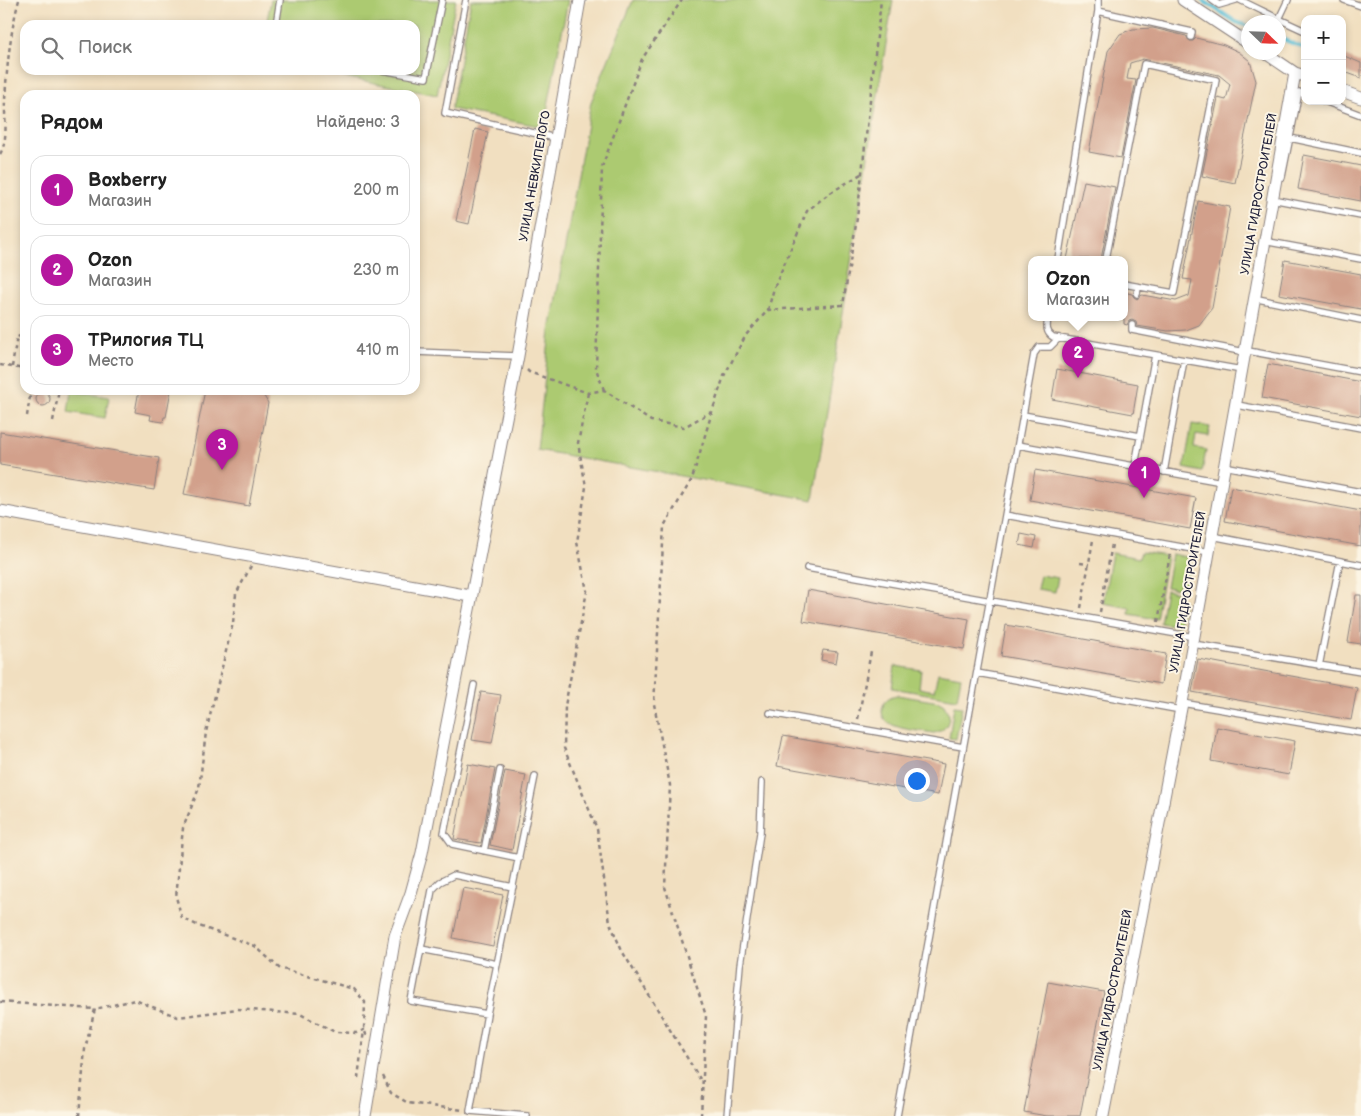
<!DOCTYPE html>
<html lang="ru">
<meta charset="utf-8">
<style>
:root{--surface:#fff;--page:#f6f6f6;--text:#222;--muted:#767676;--line:#e0e0e0;--accent:#b5179e}
body{margin:0;font-family:"Balsamiq Sans",sans-serif;background:var(--page);color:var(--text)}
.controls{position:absolute;right:15px;top:15px;display:grid;overflow:hidden;border-radius:10px;box-shadow:0 2px 8px #0003}
.controls button{width:45px;height:45px;display:grid;place-items:center;padding:0;border:0;border-bottom:1px solid var(--line);background:var(--surface);color:var(--text);font:25px sans-serif}
.compass{position:absolute;left:1241px;top:15px;width:45px;height:45px;border-radius:50%;background:var(--surface);box-shadow:0 2px 8px #0003;rotate:113deg}
.you{position:absolute;left:916px;top:780px;width:18px;height:18px;margin:-12px;border:4px solid #fff;border-radius:50%;background:#1a73e8;box-shadow:0 0 0 8px #1a73e833}
.badge{display:grid;place-items:center;width:32px;height:32px;border-radius:50%;background:var(--accent);color:#fff;font-size:16px;font-weight:700}
.pin{position:absolute;translate:-50% -41px;filter:drop-shadow(0 1px 2px #0008)}
.pin::after{content:'';position:absolute;top:26px;width:18px;height:15px;background:inherit;clip-path:polygon(0 0,100% 0,50% 100%)}
.popup{position:absolute;left:1028px;top:256px;width:100px;height:65px;box-sizing:border-box;display:grid;place-content:center;border-radius:10px;background:var(--surface);filter:drop-shadow(0 1px 4px #0005);font-size:16px;white-space:nowrap;color:var(--muted)}
.popup b{font-size:19px;color:var(--text)}
.popup::after{content:'';position:absolute;left:50%;top:100%;margin-left:-10px;border:10px solid transparent;border-top-color:var(--surface)}
.list{margin:0;padding:0;list-style:none}
h2{display:flex;justify-content:space-between;align-items:center;height:65px;margin:0;padding:0 20px;font-size:21px}
h2 small{font-size:16px;font-weight:400;color:var(--muted)}
.list li{display:grid;grid-template-columns:32px 1fr auto;gap:15px;align-items:center;box-sizing:border-box;height:70px;margin:0 10px 10px;padding:0 10px;border:1px solid var(--line);border-radius:15px}
.list b{display:block;font-size:19px;white-space:nowrap}
.list p{margin:0;font-size:16px;white-space:nowrap;color:var(--muted)}
.list em{font-size:16px;font-style:normal;color:var(--muted)}
.icon{flex:none;width:28px;height:28px;fill:none;stroke:currentColor;stroke-width:2;stroke-linecap:round;stroke-linejoin:round}
.map{position:relative;flex:none;width:1361px;height:1116px;overflow:hidden}
.search{position:absolute;background:var(--surface);box-shadow:0 2px 8px #0003;left:20px;top:20px;width:400px;height:55px;display:flex;align-items:center;gap:12px;box-sizing:border-box;padding:0 18px;border-radius:15px;color:var(--muted);font-size:19px}
.panel{position:absolute;background:var(--surface);box-shadow:0 2px 8px #0003;left:20px;top:90px;width:400px;height:305px;border-radius:15px}
.map>svg:first-child{display:block}
.green{fill:#acca71;stroke:#677656}
.lines{fill:none;stroke-linecap:round;stroke-linejoin:round}
.stream{stroke:#59bed7;stroke-width:4}
.building{fill:#d2a08b}
.lane-casing{stroke:#8a807e;stroke-width:8}
.street-casing{stroke:#8a807e;stroke-width:13}
.path{stroke:#8a807e;stroke-width:2.5;stroke-dasharray:4 4;stroke-linecap:butt}
.lane{stroke:#fff;stroke-width:5.5}
.street{stroke:#fff;stroke-width:11}
.labels{text-anchor:middle;dominant-baseline:central;stroke-width:4;stroke-linejoin:round;paint-order:stroke}
.street-label{font-size:12px;fill:#22223b;stroke:#fcf5e5}
</style>
<div class="map">
<svg width="1361" height="1116" viewBox="0 0 1361 1116">
<rect width="100%" height="100%" fill="#fcf5e5"/>
<filter id="ink" filterUnits="userSpaceOnUse"><feTurbulence type="fractalNoise" baseFrequency=".02" numOctaves="2"/><feDisplacementMap in="SourceGraphic" scale="10" xChannelSelector="R" yChannelSelector="G"/><feConvolveMatrix kernelMatrix="1 2 1 2 8 2 1 2 1" color-interpolation-filters="sRGB"/></filter>
<filter id="wash" filterUnits="userSpaceOnUse"><feTurbulence type="fractalNoise" baseFrequency=".0096" numOctaves="4" result="noise"/><feDisplacementMap in="SourceGraphic" scale="20" xChannelSelector="R" yChannelSelector="G"/><feGaussianBlur stdDeviation="1.12" result="paint"/><feColorMatrix in="noise" values="0 0 0 0 0 0 0 0 0 0 0 0 0 0 0 0 0 1.4 0 .05"/><feComposite in="paint" operator="in"/></filter>
<g filter="url(#wash)">
<rect width="100%" height="100%" fill="#f1dfc0"/>
<path class="green" d="M 271,0 L 456,0 L 437,95 L 307,70 L 415,70 L 415,25 L 266,25 Z
M 471,0 L 568,0 L 544,127 L 451,109 Z
M 633,0 L 893,0 L 813,500 L 537,450 L 550,331 L 591,102 Z
M 71,391 L 109,397 L 105,418 L 68,412 Z
M 1192,424 L 1210,427 L 1208,436 L 1196,434 L 1194,448 L 1206,450 L 1202,472 L 1184,468 Z
M 1141,552 L 1167,556 L 1156,619 L 1129,614 L 1130,608 L 1103,603 L 1112,553 L 1139,558 Z
M 1172,554 L 1191,558 L 1187,584 L 1181,584 L 1177,589 L 1166,587 Z
M 1040,575 L 1058,578 L 1055,592 L 1037,589 Z
M 1166,590 L 1177,592 L 1178,597 L 1184,600 L 1179,626 L 1160,623 Z
M 895,666 L 921,670 L 919,688 L 934,691 L 938,673 L 961,677 L 957,699 L 892,688 Z
M 897,695 L 939,702 L 944,705 L 949,715 C 949,725 944,731 934,733 C 918,730 875,730 883,706 C 885,699 891,696 897,695 Z
M 954,706 L 962,707 L 956,739 L 949,738 Z"/>
<g class="lines">
<path class="stream" d="M 1202,0 L 1236,22 L 1248,26
M 1278,37 L 1301,47"/>
</g>
<g id="blocks">
<path class="building" d="M 1153,28 L 1186,36 L 1190,41 L 1193,41 L 1196,38 L 1224,45 L 1239,52 L 1250,61 L 1256,81 L 1235,183 L 1202,176 L 1218,98 L 1226,100 L 1230,84 L 1219,75 L 1143,59 L 1130,63 L 1127,79 L 1136,80 L 1121,158 L 1089,152 L 1108,51 L 1120,34 L 1133,29 Z
M 1342,55 L 1361,63 L 1361,78 L 1342,71 Z
M 475,129 L 488,132 L 469,224 L 456,221 Z
M 1304,155 L 1361,166 L 1361,201 L 1298,189 Z
M 1084,181 L 1115,187 L 1101,259 L 1067,259 Z
M 1198,201 L 1230,207 L 1212,308 L 1199,325 L 1186,330 L 1168,331 L 1137,326 L 1136,322 L 1132,320 L 1129,321 L 1127,325 L 1124,324 L 1124,292 L 1132,294 L 1134,297 L 1137,299 L 1142,295 L 1176,301 L 1189,296 L 1192,280 L 1183,279 Z
M 1285,260 L 1361,274 L 1361,309 L 1279,294 Z
M 1268,364 L 1361,382 L 1361,416 L 1262,398 Z
M 1057,369 L 1138,384 L 1133,414 L 1052,399 Z
M 139,390 L 171,390 L 166,417 L 164,417 L 163,422 L 150,420 L 151,415 L 135,412 Z
M 205,390 L 255,390 L 261,391 L 268,403 L 249,506 L 184,494 Z
M36 399a7 7 0 1 1 14 0a7 7 0 1 1-14 0Z
M 0,432 L 159,458 L 154,490 L 0,465 Z
M 1035,470 L 1196,498 L 1190,529 L 1030,500 Z
M 1231,487 L 1361,511 L 1361,546 L 1225,521 Z
M 1021,534 L 1036,537 L 1034,548 L 1019,545 Z
M 808,590 L 969,619 L 964,649 L 803,621 Z
M 1356,595 L 1361,595 L 1361,644 L 1348,642 Z
M 1006,625 L 1166,654 L 1161,684 L 1001,656 Z
M 823,650 L 838,652 L 836,663 L 821,660 Z
M 1198,659 L 1357,688 L 1351,720 L 1192,692 Z
M 481,692 L 501,695 L 492,743 L 472,740 Z
M 1217,727 L 1295,741 L 1289,775 L 1211,761 Z
M 783,736 L 944,764 L 938,795 L 777,766 Z
M 468,764 L 495,769 L 481,843 L 454,839 Z
M 505,771 L 526,775 L 512,850 L 490,845 Z
M 463,888 L 503,895 L 493,946 L 453,938 Z
M 1048,982 L 1104,992 L 1080,1116 L 1047,1116 L 1024,1112 Z"/>
</g>
</g>
<g filter="url(#ink)">
<use href="#blocks" fill-opacity="0" stroke="#8a807e" stroke-width="1"/>
<g class="lines">
<g class="lane-casing">
<path id="lane" d="M 466,0 L 445,113 L 556,138
M 1212,0 L 1219,5 L 1236,0
M 1240,0 L 1279,19 L 1288,0
M 1344,0 L 1361,6
M 1098,11 L 1192,32 L 1191,37
M 1279,19 L 1305,31
M 276,25 L 280,0
M 382,70 L 426,78 L 442,0
M 1324,101 L 1361,115
M 1290,138 L 1361,153
M 1282,177 L 1299,92 L 1305,94
M 1277,200 L 1361,216
M 1269,242 L 1361,259
M 1058,259 L 1098,11 L 1098,0
M 1106,259 L 1144,64 L 1216,80 L 1174,293 L 1124,284
M 1137,294 L 1138,287
M 1258,299 L 1361,320
M 1048,317 C 1047,325 1045,332 1053,337 L 1242,370
M 1132,325 L 1132,330 L 1245,352
M 1248,351 L 1361,372
M 415,352 L 518,356
M 1238,402 L 1237,405 L 1361,428
M 1023,415 L 1140,436
M 1018,445 L 1222,482
M 1135,466 L 1155,355
M 1224,466 L 1361,492
M 1164,472 L 1184,360
M 1005,515 L 1209,552
M 1212,536 L 1361,565
M 807,568 L 1194,637
M 1193,644 L 1361,672
M 1319,666 L 1340,561
M 977,673 L 1181,710
M 474,685 L 444,833 L 452,844 L 519,858
M 1182,703 L 1361,733
M 770,713 L 963,747
M 484,851 L 500,770
M 513,887 L 454,875 L 440,882 L 432,890 L 411,1001 L 487,1014 L 470,1111 L 527,1116
M 421,949 L 497,964
M 487,1014 L 535,776
M 727,1116 L 740,965 L 760,833 L 762,782
M 897,1116 L 1034,354 L 1039,347 L 1050,347 L 1059,338"/>
</g>
<g class="street-casing">
<path id="street" d="M 1183,0 L 1248,43
M 1264,52 L 1295,73 L 1305,76
M 1342,91 L 1361,98
M 0,511 L 470,596
M 365,1116 L 395,936 L 411,893 L 422,853 L 518,356 L 580,0
M 1103,1116 L 1182,703 L 1295,73"/>
</g>
<path class="path" d="M 0,154 C 9,139 4,117 5,100 C 7,66 10,33 19,0
M 768,310 L 774,288 L 807,211 L 827,195 L 861,174
M 0,365 L 25,369
M 12,367 L 17,336 L 25,338
M 527,370 L 529,372 L 588,393 L 604,390 L 651,421 L 684,427 L 711,412
M 604,390 L 596,369 L 602,167 L 642,59 L 682,0
M 588,393 L 578,443 L 586,487 L 577,542 L 587,591 L 565,706 L 564,748 L 597,829 L 610,923 L 622,951 L 700,1079
M 27,416 L 31,390
M 53,421 L 59,390
M 1080,563 L 1089,564
M 251,566 L 236,594 L 233,623 L 206,732 L 199,788 L 183,828 L 176,897 L 182,918 L 199,926 L 255,946 L 279,968 L 354,989 L 365,1002 L 364,1030 L 367,1036
M 1081,608 L 1093,540
M 1100,612 L 1112,544
M 1158,622 L 1170,554
M 858,719 L 871,652
M 0,1002 L 95,1009
M 383,1076 L 391,1093 L 408,1103 L 463,1110
M 79,1116 L 85,1049 L 95,1009 L 135,1000 L 178,1017 L 238,1009 L 300,1014 L 335,1032 L 356,1033 L 364,1030 L 358,1078
M 701,1116 L 706,1016 L 665,887 L 670,785 L 654,704 L 664,526 L 692,479 L 712,412 L 724,376 L 746,335 L 768,310 L 843,305 L 857,218 L 881,0"/>
<use href="#lane" class="lane"/>
<use href="#street" class="street"/>
</g>
</g>
<g class="labels">
<g class="street-label">
<text transform="translate(535 176) rotate(-80)">УЛИЦА НЕВКИПЕЛОГО</text>
<text transform="translate(1259 194) rotate(-80)">УЛИЦА ГИДРОСТРОИТЕЛЕЙ</text>
<text transform="translate(1188 592) rotate(-80)">УЛИЦА ГИДРОСТРОИТЕЛЕЙ</text>
<text transform="translate(1113 990) rotate(-79)">УЛИЦА ГИДРОСТРОИТЕЛЕЙ</text>
</g>
</g>
</svg>
<div class="controls">
<button>+</button>
<button>−</button>
</div>
<svg class="compass" viewBox="-18 -18 36 36"><path d="M0-13l5 13h-10z" fill="#e53935"/><path d="M0 13l5-13h-10z" fill="#767676"/></svg>
<div class="you"></div>
<div class="pin badge" style="left:1144px;top:498px">1</div>
<div class="pin badge" style="left:1078px;top:378px">2</div>
<div class="popup"><b>Ozon</b>Магазин</div>
<div class="pin badge" style="left:222px;top:470px">3</div>
<div class="search"><svg class="icon" aria-label="search" viewBox="0 0 24 24"><circle cx="10" cy="10" r="6"/><path d="M15 15l6 6"/></svg>Поиск</div>
<section class="panel">
<h2>Рядом<small>Найдено: 3</small></h2>
<ul class="list">
<li><span class="badge">1</span><div><b>Boxberry</b><p>Магазин</p></div><em>200 m</em></li>
<li><span class="badge">2</span><div><b>Ozon</b><p>Магазин</p></div><em>230 m</em></li>
<li><span class="badge">3</span><div><b>ТРилогия ТЦ</b><p>Место</p></div><em>410 m</em></li>
</ul>
</section>
</div>
